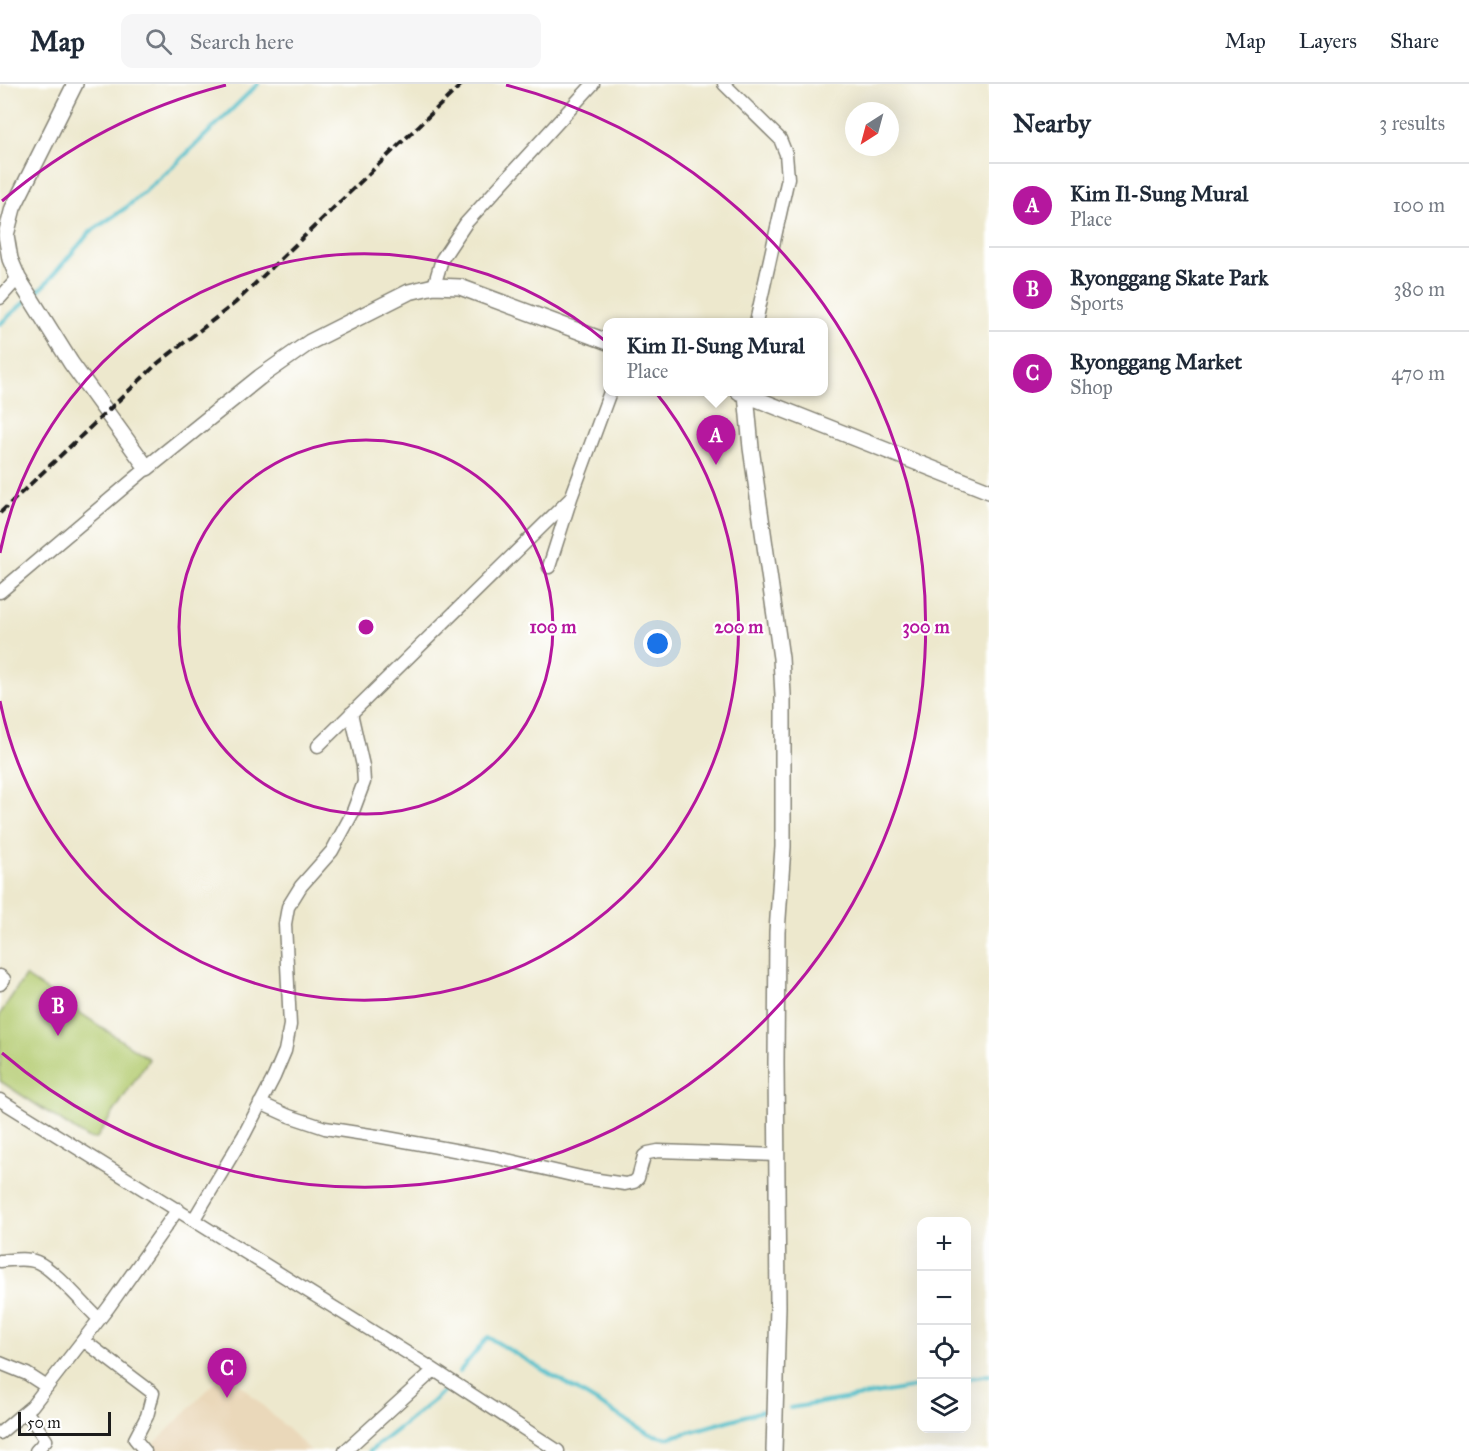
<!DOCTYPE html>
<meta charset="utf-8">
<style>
:root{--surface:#fff;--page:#f6f6f7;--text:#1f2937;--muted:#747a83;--line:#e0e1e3;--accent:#b5179e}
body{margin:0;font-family:"IM FELL Great Primer",serif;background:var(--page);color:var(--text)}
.controls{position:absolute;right:18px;bottom:18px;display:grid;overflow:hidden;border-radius:12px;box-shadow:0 6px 24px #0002}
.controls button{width:54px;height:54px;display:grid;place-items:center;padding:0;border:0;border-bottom:2px solid var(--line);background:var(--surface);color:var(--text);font:30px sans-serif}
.compass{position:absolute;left:845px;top:18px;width:54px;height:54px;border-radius:50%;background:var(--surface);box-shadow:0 6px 24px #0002;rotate:216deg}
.scale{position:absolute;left:18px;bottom:15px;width:93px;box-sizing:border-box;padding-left:6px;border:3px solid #1c1c1c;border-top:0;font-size:16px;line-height:21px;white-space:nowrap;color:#1c1c1c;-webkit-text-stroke:4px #fff;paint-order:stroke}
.you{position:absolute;left:658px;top:560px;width:21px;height:21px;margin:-15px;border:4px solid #fff;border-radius:50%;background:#1a73e8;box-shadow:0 0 0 9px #1a73e833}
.badge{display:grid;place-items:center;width:39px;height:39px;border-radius:50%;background:var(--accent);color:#fff;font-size:20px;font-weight:700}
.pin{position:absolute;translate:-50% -50px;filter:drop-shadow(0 2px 3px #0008)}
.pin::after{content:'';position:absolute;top:32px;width:21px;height:18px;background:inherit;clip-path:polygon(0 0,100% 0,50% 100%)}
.popup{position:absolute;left:603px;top:234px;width:225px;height:78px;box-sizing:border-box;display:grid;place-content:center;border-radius:12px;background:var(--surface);filter:drop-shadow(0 2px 4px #0005);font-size:20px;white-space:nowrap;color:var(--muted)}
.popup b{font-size:22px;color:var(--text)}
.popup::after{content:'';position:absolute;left:50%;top:100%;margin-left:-12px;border:12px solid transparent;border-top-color:var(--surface)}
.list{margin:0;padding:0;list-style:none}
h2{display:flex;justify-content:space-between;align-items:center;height:78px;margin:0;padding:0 24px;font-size:26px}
h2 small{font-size:20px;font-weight:400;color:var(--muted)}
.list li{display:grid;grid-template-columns:39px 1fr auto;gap:18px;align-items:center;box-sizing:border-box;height:84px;padding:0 24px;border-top:2px solid var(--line)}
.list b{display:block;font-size:22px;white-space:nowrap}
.list p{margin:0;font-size:20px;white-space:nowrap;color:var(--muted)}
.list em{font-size:20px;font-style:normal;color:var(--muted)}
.icon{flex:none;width:33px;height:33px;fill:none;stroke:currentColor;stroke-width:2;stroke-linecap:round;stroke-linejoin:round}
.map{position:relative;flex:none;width:989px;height:1367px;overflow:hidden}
header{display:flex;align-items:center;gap:36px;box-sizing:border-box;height:84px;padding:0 30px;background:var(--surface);border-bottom:2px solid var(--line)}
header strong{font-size:28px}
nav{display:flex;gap:33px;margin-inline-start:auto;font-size:21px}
.search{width:420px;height:54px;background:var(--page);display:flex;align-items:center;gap:15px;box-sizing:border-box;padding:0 21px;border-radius:12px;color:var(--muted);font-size:22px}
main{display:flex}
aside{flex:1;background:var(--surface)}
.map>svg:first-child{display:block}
.built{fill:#ead8ba}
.green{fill:#b3cb70;stroke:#687446;stroke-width:1.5}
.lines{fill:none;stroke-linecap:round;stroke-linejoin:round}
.stream{stroke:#51bec9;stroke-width:4}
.minor-casing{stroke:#848274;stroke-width:15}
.major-casing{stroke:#848274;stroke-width:18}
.minor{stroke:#fff;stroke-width:12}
.major{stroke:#fff;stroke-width:15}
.rail{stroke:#1c1c1c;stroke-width:4;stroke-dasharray:9 4.5;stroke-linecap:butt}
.ring{fill:none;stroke:#b5179e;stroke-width:3}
.centre{fill:#b5179e;stroke:#fff;stroke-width:3}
.ring-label{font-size:18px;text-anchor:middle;font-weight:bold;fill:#b5179e;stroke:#fff;stroke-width:4.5;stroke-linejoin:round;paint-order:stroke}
</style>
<header>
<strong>Map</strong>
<div class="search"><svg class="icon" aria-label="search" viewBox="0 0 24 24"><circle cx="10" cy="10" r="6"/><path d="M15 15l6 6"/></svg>Search here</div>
<nav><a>Map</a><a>Layers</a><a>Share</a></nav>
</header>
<main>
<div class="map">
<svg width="989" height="1367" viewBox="0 0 989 1367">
<rect width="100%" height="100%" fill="#fff"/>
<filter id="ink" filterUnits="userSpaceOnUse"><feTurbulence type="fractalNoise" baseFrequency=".0167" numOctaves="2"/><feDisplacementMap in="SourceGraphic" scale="12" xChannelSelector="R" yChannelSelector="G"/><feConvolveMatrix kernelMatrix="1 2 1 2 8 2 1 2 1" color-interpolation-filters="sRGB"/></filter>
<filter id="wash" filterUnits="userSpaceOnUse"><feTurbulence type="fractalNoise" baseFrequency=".008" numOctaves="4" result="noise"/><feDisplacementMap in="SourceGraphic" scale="24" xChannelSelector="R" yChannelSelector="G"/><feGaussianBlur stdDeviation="1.35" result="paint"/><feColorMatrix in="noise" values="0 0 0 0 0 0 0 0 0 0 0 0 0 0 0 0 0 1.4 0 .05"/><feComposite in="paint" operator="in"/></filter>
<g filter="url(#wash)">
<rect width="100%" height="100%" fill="#ede8cd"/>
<path class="built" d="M 226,1287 L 311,1367 L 149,1367 L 148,1366 Z"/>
<path class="green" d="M 25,892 L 149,975 L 96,1055 L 87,1054 L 0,997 L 0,930 Z"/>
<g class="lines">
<path class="stream" d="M 34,210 L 43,203 L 90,148 L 127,123 L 178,78 L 258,0
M 0,240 L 28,215
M 459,1288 L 488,1253 L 650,1350 L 668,1354 L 762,1327
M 966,1295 L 989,1291
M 790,1324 L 922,1302
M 370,1367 L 432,1318 L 450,1301"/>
</g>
</g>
<g filter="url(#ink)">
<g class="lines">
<g class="minor-casing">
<path id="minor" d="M 724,0 L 780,55 L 786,70 L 788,94 L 756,238
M 434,202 L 442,175 L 466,139 L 593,0
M 0,214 L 18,194
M 549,483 L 571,414 L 610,308
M 0,508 L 147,384
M 318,662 L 571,414
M 0,892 L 4,895 L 0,900
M 0,1016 L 425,1280 L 558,1367
M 260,1019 L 289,1032 L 325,1044 L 377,1052 L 498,1074 L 585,1094 L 625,1100 L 634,1098 L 638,1094 L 644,1072 L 648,1069 L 658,1067 L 777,1071
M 194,1135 L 244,1051 L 274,993 L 285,967 L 290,941 L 285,840 L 288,823 L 301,802 L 332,767 L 352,730 L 364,698 L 363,682 L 351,629
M 0,1177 C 11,1176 26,1173 37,1178 C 53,1184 84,1221 99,1235
M 83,1256 L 153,1309 L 147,1332 L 135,1355 L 145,1367
M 0,1279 L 27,1290 L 47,1303
M 26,1327 L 46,1356 L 36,1367
M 0,1349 L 32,1322 L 108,1224 L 178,1125
M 345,1367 L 434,1286"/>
</g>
<g class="major-casing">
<path id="major" d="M 75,0 L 13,124 L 6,151 L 10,175 L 18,194 L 71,279 L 147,384 L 260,293 L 310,258 L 409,208 L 434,202 L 460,203 L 608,258
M 739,308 L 989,407
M 746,310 L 751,364 L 781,574 L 783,611 L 783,763 L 777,848 L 776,979 L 778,1223 L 774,1367"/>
</g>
<use href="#minor" class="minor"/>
<use href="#major" class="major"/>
<path class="rail" d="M 0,429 L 158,279 L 235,219 L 462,0"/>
</g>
</g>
<g class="ring">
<circle cx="366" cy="543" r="187"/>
<path d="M0 469A373 373 0 1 1 0 617"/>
<path d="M2 117A560 560 0 0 1 226 1M506 1A560 560 0 1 1 2 969"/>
</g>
<circle cx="366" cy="543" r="9" class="centre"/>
<g class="ring-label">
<text x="553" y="549">100 m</text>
<text x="739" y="549">200 m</text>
<text x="926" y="549">300 m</text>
</g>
</svg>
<div class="controls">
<button>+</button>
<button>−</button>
<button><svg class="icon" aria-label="locate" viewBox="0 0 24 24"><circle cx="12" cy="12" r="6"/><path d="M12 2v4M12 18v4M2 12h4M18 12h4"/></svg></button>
<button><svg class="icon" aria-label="layers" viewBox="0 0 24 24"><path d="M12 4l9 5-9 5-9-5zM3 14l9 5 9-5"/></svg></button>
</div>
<svg class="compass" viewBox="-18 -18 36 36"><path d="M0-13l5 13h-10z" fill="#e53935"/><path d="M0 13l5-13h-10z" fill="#747a83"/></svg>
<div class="scale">50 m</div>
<div class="you"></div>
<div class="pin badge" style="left:716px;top:381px">A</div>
<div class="popup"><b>Kim Il-Sung Mural</b>Place</div>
<div class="pin badge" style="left:58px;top:952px">B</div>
<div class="pin badge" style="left:227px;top:1314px">C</div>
</div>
<aside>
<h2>Nearby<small>3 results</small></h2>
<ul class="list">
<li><span class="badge">A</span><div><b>Kim Il-Sung Mural</b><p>Place</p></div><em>100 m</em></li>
<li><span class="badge">B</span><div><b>Ryonggang Skate Park</b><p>Sports</p></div><em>380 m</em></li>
<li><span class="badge">C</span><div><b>Ryonggang Market</b><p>Shop</p></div><em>470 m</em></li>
</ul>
</aside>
</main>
